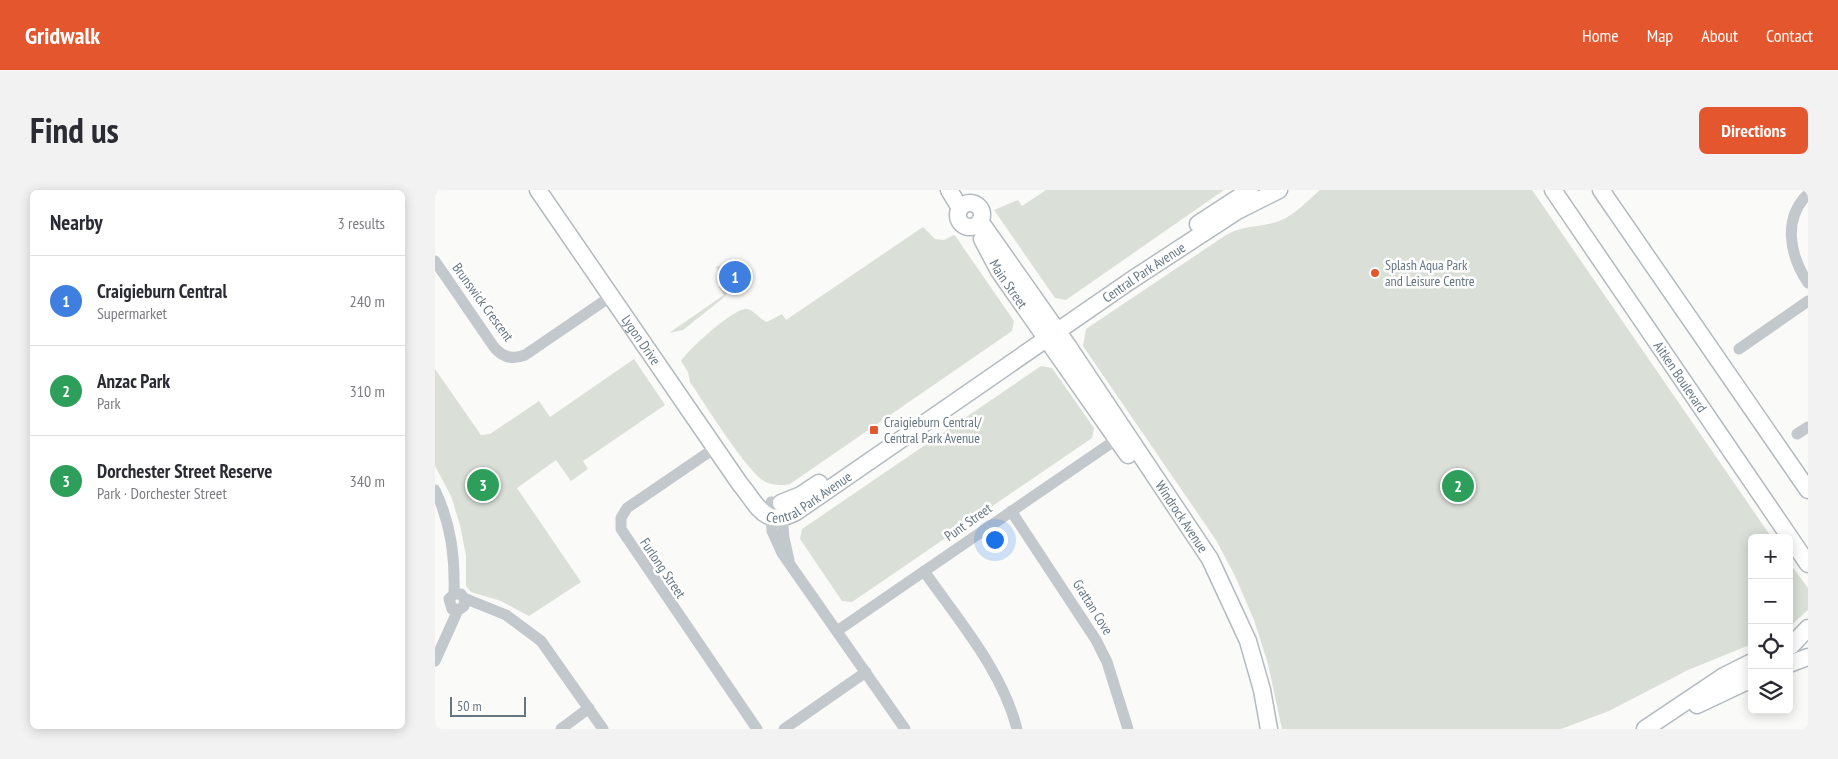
<!DOCTYPE html>
<meta charset="utf-8">
<style>
:root{--surface:#fff;--page:#f2f2f3;--text:#2b2b33;--muted:#7c7c81;--line:#e1e1e2;--accent:#e4572e}
body{margin:0;font-family:"PT Sans Narrow",sans-serif;background:var(--page);color:var(--text)}
.controls{position:absolute;right:15px;bottom:15px;display:grid;overflow:hidden;border-radius:8px;box-shadow:0 2px 12px #0003}
.controls button{width:45px;height:45px;display:grid;place-items:center;padding:0;border:0;border-bottom:1px solid var(--line);background:var(--surface);color:var(--text);font:25px sans-serif}
.scale{position:absolute;left:15px;bottom:12px;width:76px;box-sizing:border-box;padding-left:5px;border:2px solid #657683;border-top:0;font-size:14px;line-height:18px;white-space:nowrap;color:#657683;-webkit-text-stroke:4px #fff;paint-order:stroke}
.you{position:absolute;left:559px;top:349px;width:18px;height:18px;margin:-12px;border:4px solid #fff;border-radius:50%;background:#1a73e8;box-shadow:0 0 0 8px #1a73e833}
.badge{display:grid;place-items:center;width:32px;height:32px;border-radius:50%;background:var(--accent);color:#fff;font-size:16px;font-weight:700}
.pin{position:absolute;translate:-50% -50%;border:2px solid #fff;box-shadow:0 1px 5px #0006}
.list{margin:0;padding:0;list-style:none}
h2{display:flex;justify-content:space-between;align-items:center;height:65px;margin:0;padding:0 20px;font-size:21px}
h2 small{font-size:16px;font-weight:400;color:var(--muted)}
.list li{display:grid;grid-template-columns:32px 1fr auto;gap:15px;align-items:center;box-sizing:border-box;height:90px;padding:0 20px;border-top:1px solid var(--line)}
.list b{display:block;font-size:19px;white-space:nowrap}
.list p{margin:0;font-size:16px;white-space:nowrap;color:var(--muted)}
.list em{font-size:16px;font-style:normal;color:var(--muted)}
.icon{flex:none;width:28px;height:28px;fill:none;stroke:currentColor;stroke-width:2;stroke-linecap:round;stroke-linejoin:round}
.map{position:relative;flex:none;width:1373px;height:539px;overflow:hidden;border-radius:8px}
header{display:flex;align-items:center;gap:30px;box-sizing:border-box;height:70px;padding:0 25px;background:var(--accent);color:#fff}
header strong{font-size:24px}
nav{display:flex;gap:28px;margin-inline-start:auto;font-size:18px}
.intro{display:flex;align-items:center;justify-content:space-between;box-sizing:border-box;height:120px;padding:0 30px}
h1{margin:0;font-size:35px}
.button{padding:12px 22px;border-radius:8px;background:var(--accent);color:#fff;font-size:18px;font-weight:700}
main{display:flex;gap:30px;padding:0 30px}
aside{flex:1;background:var(--surface);border-radius:8px;box-shadow:0 2px 12px #0003}
.map>svg:first-child{display:block}
.green{fill:#dadfd7}
.lines{fill:none;stroke-linecap:round;stroke-linejoin:round}
.secondary-casing{stroke:#b3babf;stroke-width:19}
.street{stroke:#c3c8cc;stroke-width:11}
.secondary{stroke:#fff;stroke-width:16}
.poi-dot{fill:#e4572e;stroke:#fff;stroke-width:2}
.labels{text-anchor:middle;dominant-baseline:central;stroke-width:5;stroke-linejoin:round;paint-order:stroke}
.poi-label{font-size:14px;fill:#657683;stroke:#fff;text-anchor:start}
.street-label{font-size:14px;fill:#657683;stroke:#fff}
</style>
<header>
<strong>Gridwalk</strong>
<nav><a>Home</a><a>Map</a><a>About</a><a>Contact</a></nav>
</header>
<div class="intro"><h1>Find us</h1><a class="button">Directions</a></div>
<main>
<aside>
<h2>Nearby<small>3 results</small></h2>
<ul class="list">
<li><span class="badge" style="background:#3f7fe0">1</span><div><b>Craigieburn Central</b><p>Supermarket</p></div><em>240 m</em></li>
<li><span class="badge" style="background:#2e9e5b">2</span><div><b>Anzac Park</b><p>Park</p></div><em>310 m</em></li>
<li><span class="badge" style="background:#2e9e5b">3</span><div><b>Dorchester Street Reserve</b><p>Park · Dorchester Street</p></div><em>340 m</em></li>
</ul>
</aside>
<div class="map">
<svg width="1373" height="539" viewBox="0 0 1373 539">
<rect width="100%" height="100%" fill="#fafaf8"/>
<path class="green" d="M 611,0 L 789,0 L 631,110 L 620,108 L 559,20 L 583,10 L 587,16 Z
M 885,0 L 1097,0 L 1337,348 L 1317,348 L 1317,454 L 1253,480 L 1174,521 L 1126,539 L 847,539 L 833,474 L 819,430 L 800,386 L 781,350 L 648,156 L 651,139 L 791,45 C 810,34 825,38 844,31 C 860,25 872,11 885,0 Z
M 488,37 L 500,49 L 509,50 L 519,45 L 521,47 L 579,131 L 577,141 L 355,294 C 349,296 335,295 329,291 C 310,279 270,214 255,192 L 253,182 L 246,171 C 253,160 299,117 312,119 C 320,121 324,129 332,132 L 347,124 L 351,130 Z
M 287,75 L 292,77 L 297,88 L 295,100 L 287,109 L 248,140 L 234,143 L 289,105 L 284,97 L 291,93 L 281,77 Z
M 199,169 L 230,215 L 148,271 L 153,279 L 136,291 L 121,270 L 82,298 L 146,392 L 94,426 L 66,411 L 36,402 L 31,396 L 31,366 L 25,335 L 16,306 L 0,276 L 0,179 L 46,245 L 55,244 L 104,211 L 115,227 Z
M 606,176 L 617,178 L 659,238 L 657,248 L 417,412 L 407,411 L 365,349 L 367,339 Z
M 1354,372 L 1373,398 L 1373,420 L 1354,437 Z"/>
<g class="lines">
<g class="secondary-casing">
<g id="secondary">
<path id="s1" d="M 103,0 L 305,294 C 323,315 329,339 361,322 L 695,91 L 802,21 L 844,0"/>
<path d="M 514,0 L 525,18"/>
<path id="s2" d="M 1118,0 L 1373,374"/>
<path d="M 1166,0 L 1373,300"/>
<circle cx="535" cy="25" r="12"/>
<path id="s3" d="M 545,31 L 633,156 L 775,369 L 813,451 L 827,500 L 834,539"/>
<path d="M 763,34 L 815,0"/>
<path id="s4" d="M 547,49 L 564,81 L 693,265"/>
<path d="M 346,313 L 366,305 L 384,293"/>
<path d="M 1356,456 L 1373,438"/>
<path d="M 1354,474 L 1373,467"/>
<path d="M 1262,515 L 1317,489"/>
<path d="M 1210,539 L 1289,486 L 1317,472"/>
</g>
</g>
<path class="street" d="M 1373,4 C 1347,29 1355,66 1373,93
M 0,71 L 59,157 C 67,167 77,170 90,165 L 175,107
M 1304,159 L 1373,111
M 1362,244 L 1373,237
M 280,258 L 192,318 L 186,328 L 186,339 L 322,539
M 0,300 C 16,334 20,366 19,404 L 14,409 L 17,419 L 25,419 L 29,416 L 30,410 L 26,404 L 19,404
M 576,321 L 661,450 L 672,472 L 693,539
M 354,370 L 349,348 L 346,313 L 336,312 L 337,341 L 347,363 L 470,539
M 489,381 C 523,430 567,480 582,539
M 29,408 L 71,425 L 106,451 L 168,539
M 402,441 L 682,249
M 0,471 L 23,420
M 126,539 L 154,518
M 349,539 L 431,482"/>
<use href="#secondary" class="secondary"/>
</g>
<g class="poi-dot">
<circle cx="940" cy="83" r="5"/>
<rect x="434" y="235" width="10" height="10" rx="2.5"/>
</g>
<g class="labels">
<g class="poi-label">
<text x="950" y="75">Splash Aqua Park<tspan x="950" dy="16">and Leisure Centre</tspan></text>
<text x="449" y="232">Craigieburn Central/<tspan x="449" dy="16">Central Park Avenue</tspan></text>
</g>
<g class="street-label">
<text stroke="none"><textPath href="#s1" startOffset="851">Central Park Avenue</textPath></text>
<text stroke="none"><textPath href="#s4" startOffset="52">Main Street</textPath></text>
<text transform="translate(48 112) rotate(54)">Brunswick Crescent</text>
<text stroke="none"><textPath href="#s1" startOffset="182">Lygon Drive</textPath></text>
<text stroke="none"><textPath href="#s2" startOffset="226">Aitken Boulevard</textPath></text>
<text stroke="none"><textPath href="#s1" startOffset="446">Central Park Avenue</textPath></text>
<text stroke="none"><textPath href="#s3" startOffset="358">Windrock Avenue</textPath></text>
<text transform="translate(533 332) rotate(-35)">Punt Street</text>
<text transform="translate(228 378) rotate(56)">Furlong Street</text>
<text transform="translate(658 417) rotate(58)">Grattan Cove</text>
</g>
</g>
</svg>
<div class="controls">
<button>+</button>
<button>−</button>
<button><svg class="icon" aria-label="locate" viewBox="0 0 24 24"><circle cx="12" cy="12" r="6"/><path d="M12 2v4M12 18v4M2 12h4M18 12h4"/></svg></button>
<button><svg class="icon" aria-label="layers" viewBox="0 0 24 24"><path d="M12 4l9 5-9 5-9-5zM3 14l9 5 9-5"/></svg></button>
</div>
<div class="scale">50 m</div>
<div class="you"></div>
<div class="pin badge" style="left:300px;top:87px;background:#3f7fe0">1</div>
<div class="pin badge" style="left:1023px;top:296px;background:#2e9e5b">2</div>
<div class="pin badge" style="left:48px;top:295px;background:#2e9e5b">3</div>
</div>
</main>
